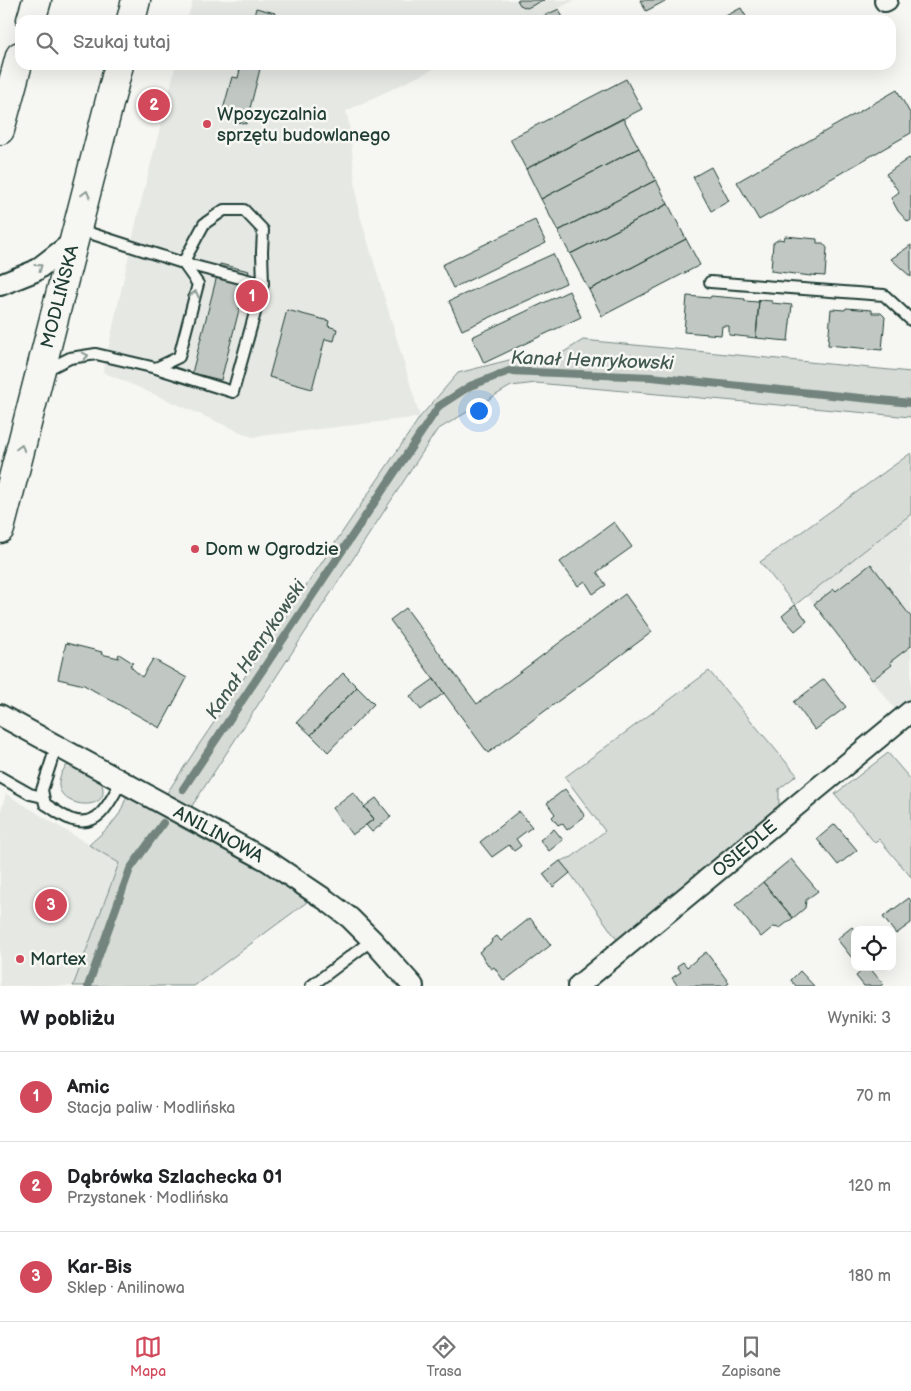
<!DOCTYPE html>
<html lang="pl">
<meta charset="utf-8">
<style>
:root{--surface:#fff;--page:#f6f6f6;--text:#202124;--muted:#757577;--line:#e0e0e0;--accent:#d1495b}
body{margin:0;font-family:"Balsamiq Sans",sans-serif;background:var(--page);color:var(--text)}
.controls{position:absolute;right:15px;bottom:15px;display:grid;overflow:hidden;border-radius:10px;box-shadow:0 5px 20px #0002}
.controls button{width:45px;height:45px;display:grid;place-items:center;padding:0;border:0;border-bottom:1px solid var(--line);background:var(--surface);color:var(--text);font:25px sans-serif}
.you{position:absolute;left:478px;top:410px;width:18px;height:18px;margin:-12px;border:4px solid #fff;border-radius:50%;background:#1a73e8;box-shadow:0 0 0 8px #1a73e833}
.badge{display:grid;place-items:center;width:32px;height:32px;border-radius:50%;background:var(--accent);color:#fff;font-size:16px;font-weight:700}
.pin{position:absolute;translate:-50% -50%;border:2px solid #fff;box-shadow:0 1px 5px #0006}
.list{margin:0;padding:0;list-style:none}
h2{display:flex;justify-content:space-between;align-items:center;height:65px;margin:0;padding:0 20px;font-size:21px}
h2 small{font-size:16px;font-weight:400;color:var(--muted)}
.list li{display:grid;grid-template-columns:32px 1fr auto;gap:15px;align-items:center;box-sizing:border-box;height:90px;padding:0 20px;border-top:1px solid var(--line)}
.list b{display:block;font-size:19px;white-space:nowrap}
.list p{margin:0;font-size:16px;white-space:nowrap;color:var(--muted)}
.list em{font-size:16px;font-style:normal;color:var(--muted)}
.icon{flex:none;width:28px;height:28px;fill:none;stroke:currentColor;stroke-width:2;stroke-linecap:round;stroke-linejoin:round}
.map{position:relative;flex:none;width:911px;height:986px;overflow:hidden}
.search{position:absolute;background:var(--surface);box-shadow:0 5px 20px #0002;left:15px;right:15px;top:15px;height:55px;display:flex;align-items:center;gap:12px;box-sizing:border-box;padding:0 18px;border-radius:15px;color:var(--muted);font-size:19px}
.sheet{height:335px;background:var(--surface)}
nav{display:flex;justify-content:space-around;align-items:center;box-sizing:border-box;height:70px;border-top:1px solid var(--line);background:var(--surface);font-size:14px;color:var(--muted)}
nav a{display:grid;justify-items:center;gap:2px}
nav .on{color:var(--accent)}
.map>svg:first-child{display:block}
.built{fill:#e6e8e4}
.green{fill:#d6dbd6;stroke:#7a8c85}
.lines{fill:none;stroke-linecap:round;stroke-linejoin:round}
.stream{stroke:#72847d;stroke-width:8}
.building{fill:#c1c8c3;stroke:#1f3d34}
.lane-casing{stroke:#1f3d34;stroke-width:14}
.street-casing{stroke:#1f3d34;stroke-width:24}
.primary-casing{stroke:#1f3d34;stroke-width:31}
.lane{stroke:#f6f6f2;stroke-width:10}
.street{stroke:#f6f6f2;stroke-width:20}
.primary{stroke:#f6f6f2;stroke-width:28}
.oneway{stroke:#8a9a93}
.poi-dot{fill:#d1495b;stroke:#f6f6f2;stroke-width:2}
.labels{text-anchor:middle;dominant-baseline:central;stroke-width:5;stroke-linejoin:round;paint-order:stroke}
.poi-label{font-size:18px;fill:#1f3d34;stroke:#f6f6f2;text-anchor:start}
.street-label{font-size:18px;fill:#1f3d34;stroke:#f6f6f2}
.water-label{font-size:19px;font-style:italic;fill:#425a52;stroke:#f6f6f2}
</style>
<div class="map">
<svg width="911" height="986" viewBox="0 0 911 986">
<rect width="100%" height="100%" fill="#f6f6f2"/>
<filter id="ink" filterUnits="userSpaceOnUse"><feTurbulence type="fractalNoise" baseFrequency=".02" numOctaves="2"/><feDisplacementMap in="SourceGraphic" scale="10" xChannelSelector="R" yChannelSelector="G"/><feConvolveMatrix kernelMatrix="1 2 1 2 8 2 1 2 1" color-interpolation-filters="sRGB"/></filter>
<g filter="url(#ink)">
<path class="built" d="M 193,0 L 575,0 L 535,20 L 187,20 Z
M 176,65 L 442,65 L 346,111 L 349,123 L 358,209 L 420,417 L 252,437 L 103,372 L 138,214 Z
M 911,514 L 911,700 L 897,712 L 807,595 Z
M 6,794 L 119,863 L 73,986 L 0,986 L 0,814 Z"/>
<path class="green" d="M 583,340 L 911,372 L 911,417 L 536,383 L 511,386 L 437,430 L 190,809 L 165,796 L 196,749 L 420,417 L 458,373 L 525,356 L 559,355 Z
M 911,453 L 911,514 L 795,605 L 760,562 Z
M 709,671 L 797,775 L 779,789 L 779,810 L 618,941 L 570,873 L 560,861 L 572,857 L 605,831 L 565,777 Z
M 888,753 L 911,780 L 911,877 L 879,839 L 875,843 L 835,794 Z
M 76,764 C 82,768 91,771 97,776 C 100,779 103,785 103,790 C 106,816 37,805 66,766 Z
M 128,793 L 156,807 L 178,826 L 269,874 L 307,902 L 194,986 L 73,986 L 119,863 L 89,845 L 110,826 L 120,813 Z"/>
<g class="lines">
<path class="stream" d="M 183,789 L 439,406 L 470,386 L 509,371 L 651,377 L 911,403
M 88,986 L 130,869 L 163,823"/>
</g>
<path class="building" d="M 517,0 L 544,0 L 527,8 L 520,5 Z
M 640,0 L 667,0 L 646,11 Z
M 256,8 L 275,13 L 273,20 L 253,20 Z
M 741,8 L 748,20 L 718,20 Z
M 559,9 L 564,20 L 535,20 Z
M 241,65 L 261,65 L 246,124 L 221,117 L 232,77 L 238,78 Z
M 626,79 L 642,109 L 526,169 L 510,139 Z
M 897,90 L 911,115 L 911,133 L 759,220 L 737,182 Z
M 623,118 L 639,148 L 541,199 L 526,169 Z
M 639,148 L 656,180 L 558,231 L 541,199 Z
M 909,158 L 911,160 L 911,220 L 908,222 L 898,211 L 891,198 L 899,192 L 886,174 Z
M 711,167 L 729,201 L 711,211 L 693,177 Z
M 656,180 L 668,204 L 570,254 L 558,231 Z
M 668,204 L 686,239 L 589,290 L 570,254 Z
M 535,220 L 546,243 L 453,288 L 442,265 Z
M 785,236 L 817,239 L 817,243 L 823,243 L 827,248 L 825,276 L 811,275 L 811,276 L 771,271 L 773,243 L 779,239 L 784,240 Z
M 686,239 L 700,265 L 602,316 L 589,290 Z
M 911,245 L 911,277 L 891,259 Z
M 553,254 L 566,283 L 462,330 L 449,301 Z
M 220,264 L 249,271 L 221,380 L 192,373 Z
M 569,291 L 581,317 L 484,363 L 472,337 Z
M 687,296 L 710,298 L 711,296 L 745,299 L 745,301 L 758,302 L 759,300 L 756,338 L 729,335 L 729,326 L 722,326 L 721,335 L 684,332 Z
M 759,300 L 772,301 L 772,303 L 792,305 L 788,341 L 756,338 Z
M 846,308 L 872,310 L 872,313 L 881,313 L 885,317 L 882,350 L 828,345 L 831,309 L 845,310 Z
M 287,310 L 329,321 L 328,326 L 337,329 L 334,341 L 325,339 L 312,389 L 269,377 Z
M 614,522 L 632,547 L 597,572 L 606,585 L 593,594 L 585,581 L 578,586 L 560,562 Z
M 871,564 L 911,617 L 911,646 L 890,662 L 892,665 L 872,680 L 814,604 L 834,589 L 836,591 Z
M 625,594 L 652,632 L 488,753 L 390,620 L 406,608 L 477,704 Z
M 795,605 L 807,621 L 795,631 L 782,616 Z
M 66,643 L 102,652 L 101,654 L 119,658 L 118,656 L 119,654 L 133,663 L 130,665 L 132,668 L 142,677 L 153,659 L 187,678 L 160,728 L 84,685 L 58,679 Z
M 343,673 L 357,687 L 311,735 L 297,722 Z
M 434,679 L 444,693 L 421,710 L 410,696 Z
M 824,679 L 846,707 L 815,730 L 794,702 Z
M 357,687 L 374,704 L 328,752 L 311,735 Z
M 565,789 L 585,816 L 567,830 L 562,823 L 558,825 L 552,817 L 555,814 L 547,803 Z
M 353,792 L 374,819 L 352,835 L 332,808 Z
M 376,798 L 391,817 L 372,832 L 366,825 L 374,819 L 364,807 Z
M 519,811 L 532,827 L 516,839 L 521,846 L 514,851 L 509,845 L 492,857 L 480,842 Z
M 835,824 L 857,850 L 838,865 L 817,839 Z
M 554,829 L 563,840 L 549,851 L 540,840 Z
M 791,859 L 818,891 L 806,900 L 805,908 L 793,918 L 763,882 Z
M 560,861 L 570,873 L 553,887 L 543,874 Z
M 763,882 L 793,918 L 780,928 L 773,927 L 761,937 L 735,905 Z
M 909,898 L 911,901 L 911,923 L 896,934 L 883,917 Z
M 530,918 L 551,945 L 504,981 L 494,967 L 491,969 L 479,952 L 492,942 L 491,940 L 497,936 L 501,941 Z
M 852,927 L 855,930 L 855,955 L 852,958 L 837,939 Z
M 706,952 L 729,983 L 725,986 L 678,986 L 672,978 L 681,972 L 677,966 L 683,962 L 687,967 Z
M 866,967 L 869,967 L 883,984 L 880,986 L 864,986 L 856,976 Z
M 800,971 L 814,986 L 796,986 L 791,980 Z"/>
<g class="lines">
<g class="lane-casing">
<path id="lane" d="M 710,282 L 884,295 L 911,320
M 156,368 L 233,392 L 263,284 L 183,263 L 204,224 L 224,210 L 244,210 L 263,230 L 262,252 L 263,284
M 46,370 L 70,358 L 96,354 L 156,368 L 179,357 L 198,284 L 183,263 L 77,229
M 56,747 L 42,790 L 45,804 C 54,809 64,818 73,820 C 100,828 110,801 121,782
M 0,777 L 30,794 L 43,797
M 311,986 L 372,940"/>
</g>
<g class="street-casing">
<g id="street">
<path d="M 885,1 L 887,0"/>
<path d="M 0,285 L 35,271 L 74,241"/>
<path id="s1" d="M 0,715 L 268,861 L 326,900 L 350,918 L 372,940 L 413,986"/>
<path id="s2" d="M 578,986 L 911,711"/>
</g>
</g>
<g class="primary-casing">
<g id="primary">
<path d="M 31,20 L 37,0"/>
<path d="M 131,20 L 136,0"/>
<path d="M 0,130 L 20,56"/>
<path id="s3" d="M 0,529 L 119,65"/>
</g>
</g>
<use href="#lane" class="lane"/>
<use href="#street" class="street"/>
<use href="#primary" class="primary"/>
</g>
<defs><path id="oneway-chevron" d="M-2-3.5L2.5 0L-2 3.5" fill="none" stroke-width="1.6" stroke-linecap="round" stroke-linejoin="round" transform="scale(1.25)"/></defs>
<g class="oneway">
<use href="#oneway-chevron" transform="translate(86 194) rotate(-75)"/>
<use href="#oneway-chevron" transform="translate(39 267) rotate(-36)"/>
<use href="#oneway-chevron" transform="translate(195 294) rotate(-76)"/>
<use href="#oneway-chevron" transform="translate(85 356) rotate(-10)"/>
<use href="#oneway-chevron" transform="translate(21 448) rotate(-75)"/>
</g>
</g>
<g class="poi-dot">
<circle cx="207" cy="124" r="5"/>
<circle cx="195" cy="549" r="5"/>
<circle cx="20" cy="959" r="5"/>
</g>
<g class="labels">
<g class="poi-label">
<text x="217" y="114">Wpozyczalnia<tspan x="217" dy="21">sprzętu budowlanego</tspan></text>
<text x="205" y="549">Dom w Ogrodzie</text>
<text x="30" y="959">Martex</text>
</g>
<g class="street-label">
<text stroke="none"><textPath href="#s3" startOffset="240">MODLIŃSKA</textPath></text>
<text stroke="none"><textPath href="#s1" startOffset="249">ANILINOWA</textPath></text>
<text stroke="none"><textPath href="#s2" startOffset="216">OSIEDLE</textPath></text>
</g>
<g class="water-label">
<text transform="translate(592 361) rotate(2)">Kanał Henrykowski</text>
<text transform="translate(256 650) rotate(-56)">Kanał Henrykowski</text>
</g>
</g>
</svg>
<div class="controls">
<button><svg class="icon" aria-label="locate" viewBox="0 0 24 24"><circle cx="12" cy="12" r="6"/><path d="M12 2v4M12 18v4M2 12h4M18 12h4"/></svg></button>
</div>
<div class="you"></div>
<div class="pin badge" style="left:252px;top:296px">1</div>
<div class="pin badge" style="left:154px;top:105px">2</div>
<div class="pin badge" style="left:51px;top:905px">3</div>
<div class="search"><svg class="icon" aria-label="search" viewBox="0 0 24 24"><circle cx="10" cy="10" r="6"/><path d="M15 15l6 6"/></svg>Szukaj tutaj</div>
</div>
<section class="sheet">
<h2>W pobliżu<small>Wyniki: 3</small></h2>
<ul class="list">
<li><span class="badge">1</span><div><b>Amic</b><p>Stacja paliw · Modlińska</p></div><em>70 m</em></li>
<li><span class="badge">2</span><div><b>Dąbrówka Szlachecka 01</b><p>Przystanek · Modlińska</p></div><em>120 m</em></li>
<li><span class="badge">3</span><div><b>Kar-Bis</b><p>Sklep · Anilinowa</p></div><em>180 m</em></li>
</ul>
</section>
<nav>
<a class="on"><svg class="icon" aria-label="map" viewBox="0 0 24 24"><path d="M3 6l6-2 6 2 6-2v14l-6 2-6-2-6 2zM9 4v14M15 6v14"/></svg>Mapa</a>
<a><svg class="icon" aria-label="directions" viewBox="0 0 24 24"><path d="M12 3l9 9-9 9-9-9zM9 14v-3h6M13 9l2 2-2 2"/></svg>Trasa</a>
<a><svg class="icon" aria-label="saved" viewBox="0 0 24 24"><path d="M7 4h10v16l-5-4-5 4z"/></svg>Zapisane</a>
</nav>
